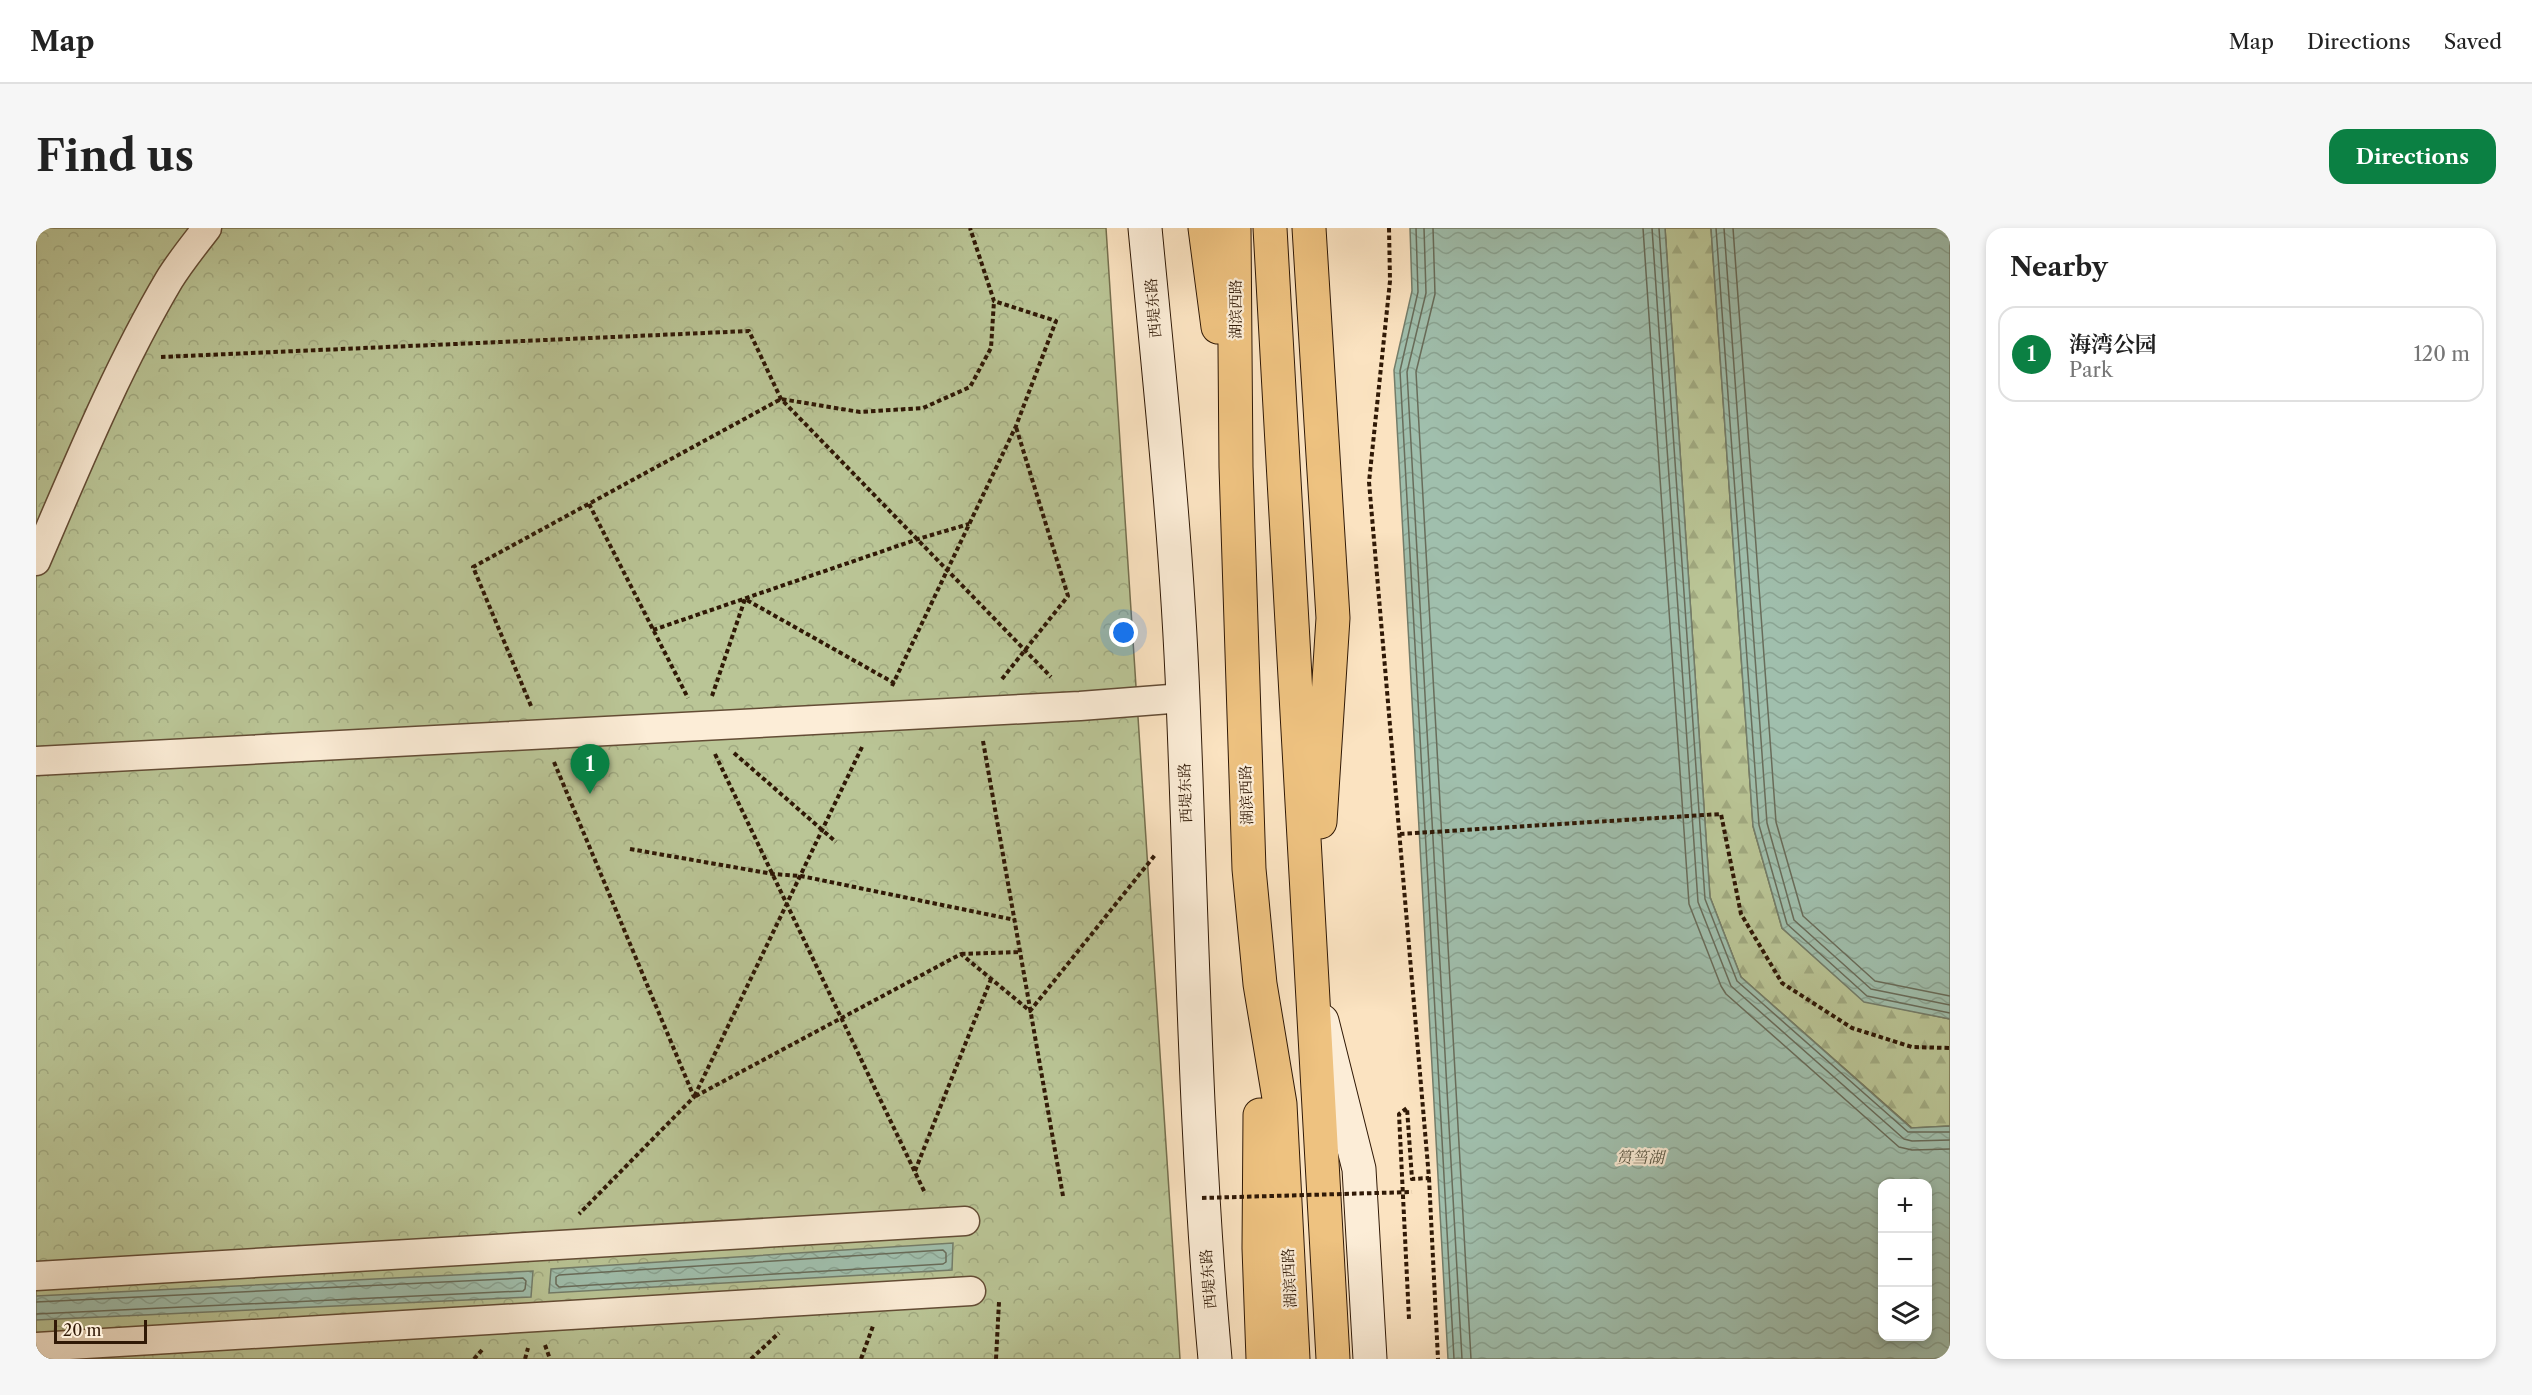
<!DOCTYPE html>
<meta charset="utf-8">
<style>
:root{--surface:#fff;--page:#f6f6f6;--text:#222;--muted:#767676;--line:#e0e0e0;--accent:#0b8043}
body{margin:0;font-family:"Libre Caslon Text","Noto Serif SC",serif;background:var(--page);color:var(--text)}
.controls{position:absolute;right:18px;bottom:18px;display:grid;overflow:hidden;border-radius:12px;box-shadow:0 3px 9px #0003}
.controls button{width:54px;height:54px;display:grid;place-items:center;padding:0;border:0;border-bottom:2px solid var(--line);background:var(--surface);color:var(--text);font:30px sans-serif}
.scale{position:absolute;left:18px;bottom:15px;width:93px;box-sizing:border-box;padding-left:6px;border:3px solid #301906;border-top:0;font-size:16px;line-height:21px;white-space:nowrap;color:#301906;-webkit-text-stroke:4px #fcedd7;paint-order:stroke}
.you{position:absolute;left:1088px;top:405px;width:21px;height:21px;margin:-15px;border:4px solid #fff;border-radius:50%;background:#1a73e8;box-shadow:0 0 0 9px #1a73e833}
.badge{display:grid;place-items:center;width:39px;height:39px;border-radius:50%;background:var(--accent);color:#fff;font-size:20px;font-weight:700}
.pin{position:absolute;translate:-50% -50px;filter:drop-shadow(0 2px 3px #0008)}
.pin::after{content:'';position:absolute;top:32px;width:21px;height:18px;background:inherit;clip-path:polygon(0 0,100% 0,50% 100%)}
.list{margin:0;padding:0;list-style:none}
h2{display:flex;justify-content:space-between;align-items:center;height:78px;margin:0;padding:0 24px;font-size:26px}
h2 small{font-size:20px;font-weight:400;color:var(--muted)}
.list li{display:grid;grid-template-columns:39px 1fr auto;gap:18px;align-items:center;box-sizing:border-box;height:96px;margin:0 12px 12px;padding:0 12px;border:2px solid var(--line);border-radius:18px}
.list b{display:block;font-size:22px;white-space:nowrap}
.list p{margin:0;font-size:20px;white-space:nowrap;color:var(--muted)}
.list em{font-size:20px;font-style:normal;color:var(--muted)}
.icon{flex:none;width:33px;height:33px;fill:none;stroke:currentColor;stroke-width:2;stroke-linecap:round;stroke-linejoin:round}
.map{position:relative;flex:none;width:1914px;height:1131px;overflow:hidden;border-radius:18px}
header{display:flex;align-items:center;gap:36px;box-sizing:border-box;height:84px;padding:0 30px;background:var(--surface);border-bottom:2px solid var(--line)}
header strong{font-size:28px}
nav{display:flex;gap:33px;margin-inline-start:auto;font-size:21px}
.intro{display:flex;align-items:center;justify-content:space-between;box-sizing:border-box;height:144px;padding:0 36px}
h1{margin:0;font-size:42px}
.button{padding:15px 27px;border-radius:18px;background:var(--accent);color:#fff;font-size:21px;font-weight:700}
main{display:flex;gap:36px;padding:0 36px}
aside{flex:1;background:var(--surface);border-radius:18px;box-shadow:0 3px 9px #0003}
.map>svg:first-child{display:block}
.forest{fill:url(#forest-firs);stroke:#756f4e;stroke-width:1.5}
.park{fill:url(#park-crowns);stroke:#756f4e;stroke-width:1.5}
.water{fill:url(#water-waves);stroke:#737d6a;stroke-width:1.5;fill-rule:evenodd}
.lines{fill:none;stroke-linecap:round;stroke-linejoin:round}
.shore{stroke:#686c5a;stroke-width:1.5}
.street-casing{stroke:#634c35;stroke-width:31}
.secondary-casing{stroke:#301906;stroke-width:35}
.primary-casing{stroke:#301906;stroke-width:35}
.path{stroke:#301906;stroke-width:4;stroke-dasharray:4.5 3;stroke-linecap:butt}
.street{stroke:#fcedd7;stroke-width:28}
.secondary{stroke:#fcedd7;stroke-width:33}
.primary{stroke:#eec280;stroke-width:33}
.path-bridge{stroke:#301906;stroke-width:4;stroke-dasharray:4.5 3;stroke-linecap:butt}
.labels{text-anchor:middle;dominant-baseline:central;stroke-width:4.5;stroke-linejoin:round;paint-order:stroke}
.street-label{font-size:15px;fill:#301906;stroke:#fcedd7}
.water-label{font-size:16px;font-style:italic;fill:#575340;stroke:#fcedd7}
</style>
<header>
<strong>Map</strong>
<nav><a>Map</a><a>Directions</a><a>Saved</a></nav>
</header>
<div class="intro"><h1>Find us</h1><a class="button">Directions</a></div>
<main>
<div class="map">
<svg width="1914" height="1131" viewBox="0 0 1914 1131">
<defs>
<pattern id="forest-firs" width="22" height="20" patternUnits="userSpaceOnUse" patternTransform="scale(1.5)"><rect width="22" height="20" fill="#bac596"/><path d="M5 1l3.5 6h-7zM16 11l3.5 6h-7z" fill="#a0a980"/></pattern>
<pattern id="park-crowns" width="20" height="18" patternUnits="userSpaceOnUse" patternTransform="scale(1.5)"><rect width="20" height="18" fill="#bac596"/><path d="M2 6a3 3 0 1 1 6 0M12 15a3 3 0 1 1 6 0" fill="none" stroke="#a0a980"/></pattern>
<pattern id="water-waves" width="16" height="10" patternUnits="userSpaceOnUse" patternTransform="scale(1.5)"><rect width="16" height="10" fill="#a0bfad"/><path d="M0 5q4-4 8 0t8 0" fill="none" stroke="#8aa493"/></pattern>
</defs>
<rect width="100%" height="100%" fill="#fbe3c1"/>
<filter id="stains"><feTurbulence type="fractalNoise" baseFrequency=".00333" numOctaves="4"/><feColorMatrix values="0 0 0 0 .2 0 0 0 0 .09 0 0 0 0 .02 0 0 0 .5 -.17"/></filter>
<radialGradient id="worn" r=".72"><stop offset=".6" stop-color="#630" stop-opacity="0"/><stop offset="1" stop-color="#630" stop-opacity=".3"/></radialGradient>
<path class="forest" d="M 1629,0 L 1675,0 L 1717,598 L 1746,700 L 1828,773 L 1914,791 L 1914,898 L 1876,900 L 1705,749 L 1674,669 Z"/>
<path class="park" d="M 0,0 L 1070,0 L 1144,1131 L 0,1131 Z"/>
<path class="water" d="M 1374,0 L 1629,0 L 1674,669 L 1705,749 L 1875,900 L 1914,898 L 1914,1131 L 1412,1131 L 1358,142 L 1376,63 ZM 1846,956 L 1892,956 L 1892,1108 L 1846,1108 Z
M 1675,0 L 1914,0 L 1914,791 L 1828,774 L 1746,700 L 1717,598 Z
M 917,1015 L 916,1042 L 513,1065 L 515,1041 Z
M 497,1043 L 495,1069 L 0,1092 L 0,1068 Z"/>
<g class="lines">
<path class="shore" d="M 1380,0 L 1382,64 L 1364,143 L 1418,1131
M 1388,0 L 1390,65 L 1371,144 L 1426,1131
M 1397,0 L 1399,66 L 1380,144 L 1435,1131
M 1607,0 L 1653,676 L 1685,758 L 1690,766 L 1863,919 L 1876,922 L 1914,921
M 1616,0 L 1662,674 L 1695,758 L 1868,911 L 1876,913 L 1914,912
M 1623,0 L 1669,671 L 1701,753 L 1872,904 L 1914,904
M 1680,0 L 1723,597 L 1751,696 L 1831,768 L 1914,785
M 1688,0 L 1731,595 L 1758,692 L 1835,761 L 1914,777
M 1697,0 L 1740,594 L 1767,688 L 1839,753 L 1914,768
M 907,1022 L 910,1025 L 910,1034 L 907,1036 L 523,1059 L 520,1056 L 520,1049 L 523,1047 Z
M 0,1074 L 487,1050 L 490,1053 L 489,1061 L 487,1063 L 0,1086"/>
<g class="street-casing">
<path id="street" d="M 0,333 C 41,238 80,142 133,52 C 144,34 158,17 171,0
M 0,533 L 1044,478 L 1147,470
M 0,1048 L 929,993
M 0,1119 L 935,1063"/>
</g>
<g class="secondary-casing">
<path id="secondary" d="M 1109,0 C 1124,157 1141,314 1147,471 C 1156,691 1159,912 1179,1131
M 1286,793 L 1323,941 L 1334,1131"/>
</g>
<g class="primary-casing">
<path id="primary" d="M 1169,0 L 1182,99
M 1198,0 L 1200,239 L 1213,641 L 1224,756 L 1244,876 L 1257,1131
M 1234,0 L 1297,1131
M 1273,0 L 1297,390 L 1284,594
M 1224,887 L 1223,1020 L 1227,1131"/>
</g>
<path class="path" d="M 1353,0 L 1354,53 L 1333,254 L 1393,950 L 1376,951 L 1371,880 L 1363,886 L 1373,1091
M 125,129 L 713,103 L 745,171 L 1015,449
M 553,276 L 652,470
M 617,402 L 882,311 L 933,296
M 966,451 L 1032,368 L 980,199
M 856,458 L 980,198 L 1020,93 L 958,73 L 934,0
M 676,468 L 709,371 L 858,455
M 495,478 L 437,339 L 745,171 L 824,184 L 887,180 L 934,159 L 955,120 L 958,73
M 947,513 L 1027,968
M 826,519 L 658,869 L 925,726 L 994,783 L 1119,627
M 698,525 L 800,614
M 679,526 L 889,965
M 518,534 L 658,869 L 543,986
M 1364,606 L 1685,586 L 1705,686 L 1746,755 L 1816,800 L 1876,819 L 1914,820
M 594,621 L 737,646 L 765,648 L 979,692
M 925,726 L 984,724
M 879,943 L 955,751
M 1393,950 L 1402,1131
M 509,1117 L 514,1131
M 438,1131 L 446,1122
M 489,1131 L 492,1120
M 715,1131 L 743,1105
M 825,1131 L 837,1098
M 960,1131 L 963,1074"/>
<use href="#street" class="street"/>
<use href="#secondary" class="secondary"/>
<use href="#primary" class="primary"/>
<path class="path-bridge" d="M 1166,970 L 1376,964"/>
</g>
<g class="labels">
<g class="street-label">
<text transform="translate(1117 80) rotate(-95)">西堤东路</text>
<text transform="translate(1199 81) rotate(-90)">湖滨西路</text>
<text transform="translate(1149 565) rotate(-92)">西堤东路</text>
<text transform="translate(1210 567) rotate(-92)">湖滨西路</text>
<text transform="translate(1253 1050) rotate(-93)">湖滨西路</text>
<text transform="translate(1172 1051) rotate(-95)">西堤东路</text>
</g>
<g class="water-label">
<text x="1604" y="929">筼筜湖</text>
</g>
</g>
<rect width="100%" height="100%" filter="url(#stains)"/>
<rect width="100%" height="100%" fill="url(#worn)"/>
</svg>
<div class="controls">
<button>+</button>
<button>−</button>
<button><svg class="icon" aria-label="layers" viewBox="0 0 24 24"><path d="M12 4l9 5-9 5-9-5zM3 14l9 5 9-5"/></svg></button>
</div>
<div class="scale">20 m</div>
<div class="you"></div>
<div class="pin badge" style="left:554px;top:566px">1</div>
</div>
<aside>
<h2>Nearby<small></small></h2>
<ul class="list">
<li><span class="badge">1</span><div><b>海湾公园</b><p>Park</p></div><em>120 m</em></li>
</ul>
</aside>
</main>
